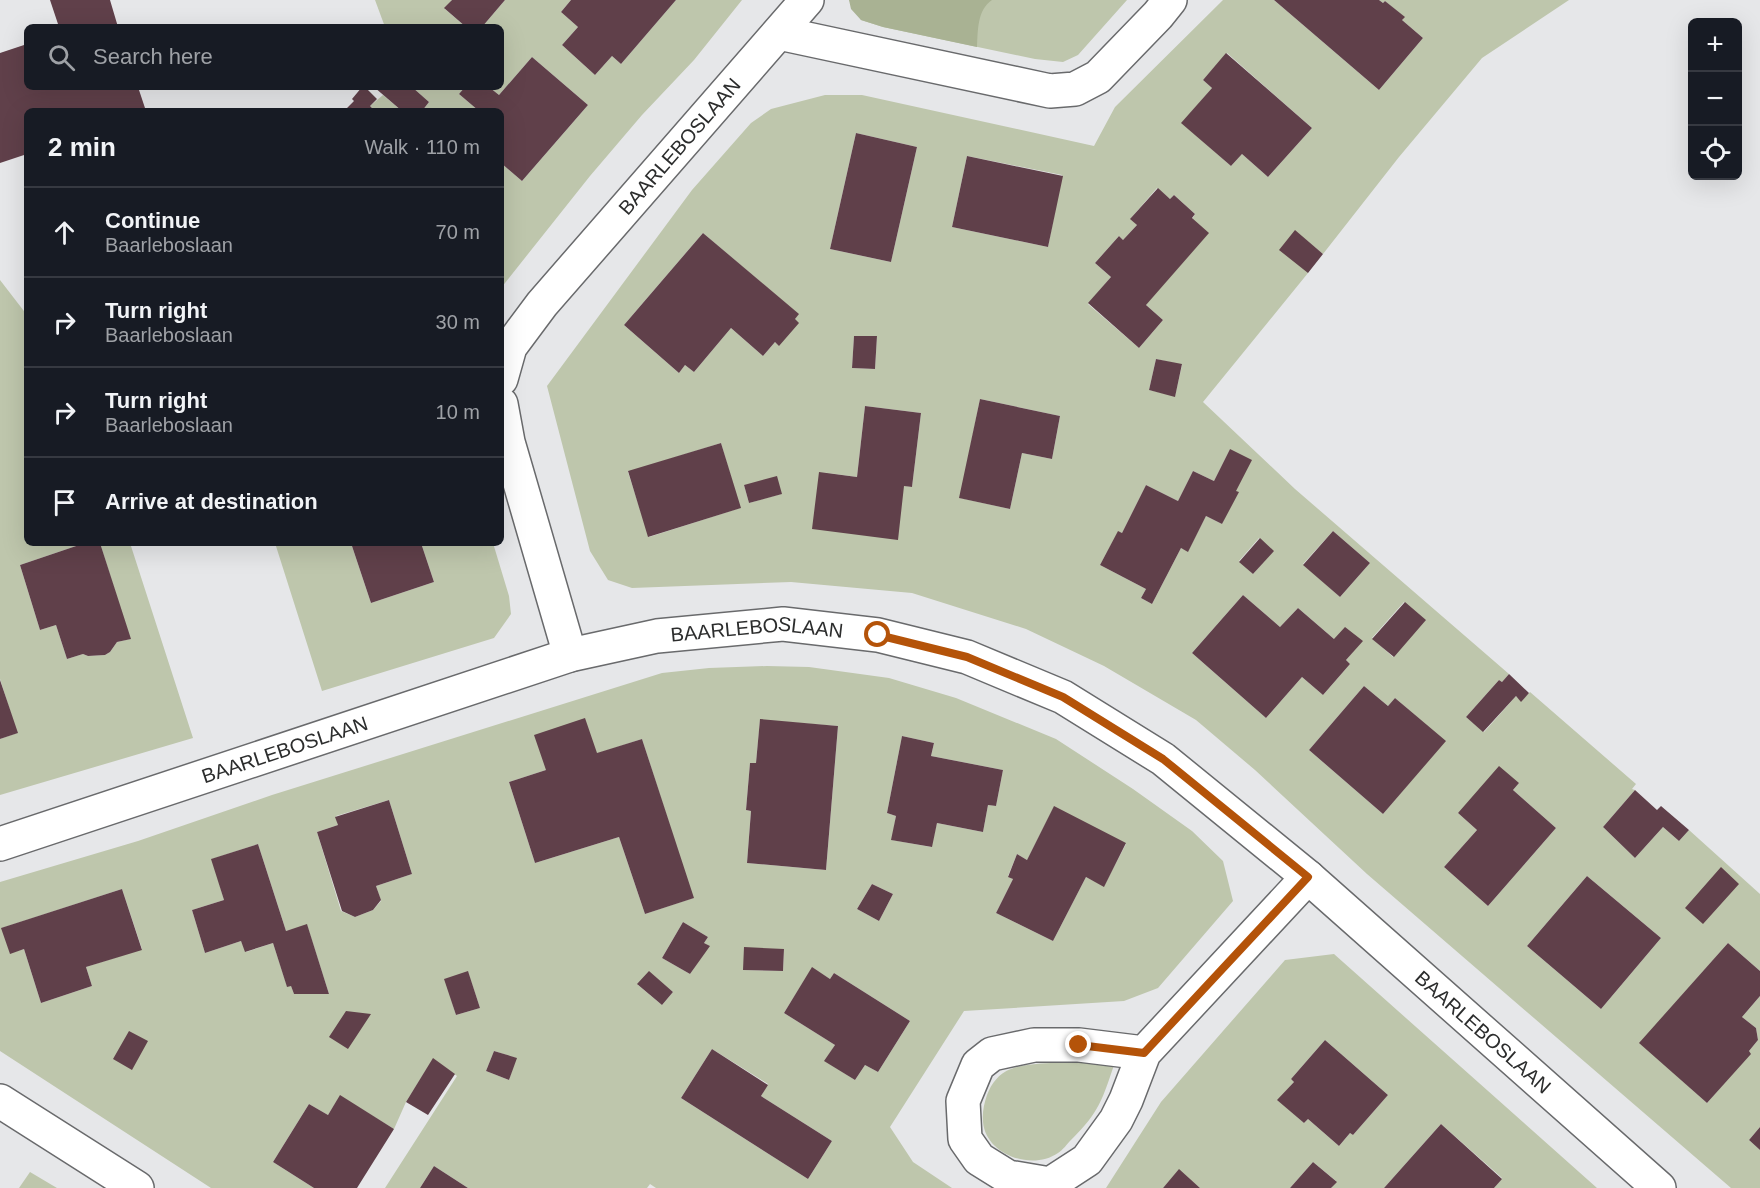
<!DOCTYPE html>
<meta charset="utf-8">
<style>
:root{--surface:#171b24;--page:#242831;--text:#f1f3f6;--muted:#9ea1a6;--line:#363941}
body{margin:0;font-family:Arial,sans-serif;background:var(--page);color:var(--text)}
.controls{position:absolute;right:18px;top:18px;display:grid;overflow:hidden;border-radius:9px;box-shadow:0 6px 24px #0002}
.controls button{width:54px;height:54px;display:grid;place-items:center;padding:0;border:0;border-bottom:2px solid var(--line);background:var(--surface);color:var(--text);font:30px sans-serif}
.stop{position:absolute;width:18px;height:18px;margin:-14px;border:4px solid #b45309;border-radius:50%;background:#fff}
.stop.end{background:#b45309;border-color:#fff;box-shadow:0 2px 6px #0008}
.list{margin:0;padding:0;list-style:none}
h2{display:flex;justify-content:space-between;align-items:center;height:78px;margin:0;padding:0 24px;font-size:26px}
h2 small{font-size:20px;font-weight:400;color:var(--muted)}
.list li{display:grid;grid-template-columns:39px 1fr auto;gap:18px;align-items:center;box-sizing:border-box;height:90px;padding:0 24px;border-top:2px solid var(--line)}
.list b{display:block;font-size:22px;white-space:nowrap}
.list p{margin:0;font-size:20px;white-space:nowrap;color:var(--muted)}
.list em{font-size:20px;font-style:normal;color:var(--muted)}
.icon{flex:none;width:33px;height:33px;fill:none;stroke:currentColor;stroke-width:2;stroke-linecap:round;stroke-linejoin:round}
.map{position:relative;flex:none;width:1760px;height:1188px;overflow:hidden}
.search{position:absolute;background:var(--surface);box-shadow:0 6px 24px #0002;left:24px;top:24px;width:480px;height:66px;display:flex;align-items:center;gap:15px;box-sizing:border-box;padding:0 21px;border-radius:9px;color:var(--muted);font-size:22px}
.panel{position:absolute;background:var(--surface);box-shadow:0 6px 24px #0002;left:24px;top:108px;width:480px;height:438px;border-radius:9px}
.map>svg:first-child{display:block}
.green{fill:#bec6ac;fill-rule:evenodd}
.forest{fill:#a9b293}
.building{fill:#60404a}
.lines{fill:none;stroke-linecap:round;stroke-linejoin:round}
.street-casing{stroke:#696a6c;stroke-width:36}
.street{stroke:#fff;stroke-width:33}
.route{stroke:#b45309;stroke-width:8}
.labels{text-anchor:middle;dominant-baseline:central;stroke-width:6;stroke-linejoin:round;paint-order:stroke}
.street-label{font-size:20px;fill:#2c2d2d;stroke:#e6e7e9}
</style>
<div class="map">
<svg width="1760" height="1188" viewBox="0 0 1760 1188">
<rect width="100%" height="100%" fill="#e6e7e9"/>
<path class="green" d="M 375,0 L 452,0 L 445,9 L 466,27 L 385,27 Z
M 505,0 L 571,0 L 561,12 L 578,27 L 562,45 L 595,75 L 612,56 L 621,64 L 676,0 L 742,0 L 694,60 L 642,115 L 590,176 L 501,288 L 501,163 L 522,181 L 588,105 L 532,57 L 499,95 L 489,87 L 501,87 L 501,27 L 482,27 Z
M 849,0 L 1127,0 L 1078,55 L 1063,62 L 1035,59 L 883,27 L 861,20 Z
M 1223,0 L 1274,0 L 1379,90 L 1423,38 L 1402,20 L 1404,17 L 1385,1 L 1383,3 L 1379,0 L 1569,0 L 1482,58 L 1399,157 L 1323,254 L 1295,231 L 1308,273 L 1203,402 L 1295,489 L 1509,674 L 1502,682 L 1499,680 L 1466,717 L 1484,732 L 1516,696 L 1521,701 L 1530,692 L 1636,784 L 1632,789 L 1635,790 L 1603,827 L 1635,858 L 1663,827 L 1679,841 L 1689,830 L 1760,894 L 1760,971 L 1728,943 L 1640,1043 L 1707,1103 L 1750,1054 L 1749,1051 L 1758,1040 L 1756,1028 L 1742,1017 L 1760,996 L 1760,1127 L 1749,1140 L 1760,1150 L 1760,1188 L 1731,1188 L 1367,874 L 1255,770 L 1196,720 L 1104,666 L 1026,629 L 912,593 L 791,582 L 632,588 L 608,580 L 590,551 L 547,386 L 692,190 L 751,123 L 771,109 L 825,95 L 862,95 L 1094,146 L 1115,107 ZM 1227,53 L 1312,128 L 1268,177 L 1242,154 L 1231,166 L 1182,123 L 1212,88 L 1203,80 ZM 856,133 L 917,147 L 891,262 L 830,249 ZM 967,156 L 1062,175 L 1048,247 L 952,227 ZM 1157,188 L 1170,199 L 1174,195 L 1195,214 L 1146,305 L 1163,320 L 1139,348 L 1088,304 L 1111,277 L 1095,263 L 1119,236 L 1123,240 L 1137,225 L 1131,218 ZM 703,233 L 798,314 L 779,345 L 775,342 L 763,356 L 731,328 L 694,372 L 685,365 L 679,373 L 624,325 ZM 854,336 L 877,336 L 875,369 L 852,368 ZM 1156,359 L 1182,365 L 1175,396 L 1149,390 ZM 980,399 L 1060,416 L 1052,459 L 1022,453 L 1010,509 L 960,498 ZM 865,406 L 921,413 L 912,487 L 820,472 L 857,477 ZM 721,443 L 740,508 L 649,537 L 628,472 ZM 1230,449 L 1236,491 L 1222,524 L 1206,516 L 1188,551 L 1181,548 L 1152,604 L 1141,598 L 1146,589 L 1100,565 L 1118,532 L 1122,533 L 1146,485 L 1178,501 L 1193,471 L 1214,481 ZM 744,485 L 781,494 L 749,503 ZM 1333,531 L 1370,563 L 1340,597 L 1303,564 ZM 1259,538 L 1273,551 L 1253,574 L 1239,561 ZM 1243,595 L 1280,627 L 1298,608 L 1334,639 L 1362,641 L 1346,660 L 1350,664 L 1323,695 L 1302,677 L 1266,718 L 1192,653 ZM 1404,602 L 1425,620 L 1393,657 L 1372,638 ZM 1364,686 L 1388,706 L 1395,698 L 1445,741 L 1383,814 L 1309,750 ZM 1519,783 L 1513,790 L 1556,828 L 1488,906 L 1444,867 L 1477,830 L 1458,813 ZM 1587,876 L 1661,938 L 1601,1009 L 1527,946 Z
M 412,87 L 465,87 L 459,94 L 479,111 L 422,111 L 429,102 Z
M 383,95 L 402,111 L 375,111 L 370,106 Z
M 0,280 L 27,315 L 27,543 L 85,543 L 20,565 L 40,630 L 56,625 L 67,659 L 83,654 L 88,656 L 105,655 L 110,652 L 117,642 L 130,639 L 100,543 L 130,543 L 193,738 L 0,795 L 0,739 L 17,733 L 0,679 Z
M 275,543 L 351,543 L 371,603 L 434,582 L 421,543 L 493,543 L 509,596 L 511,614 L 494,638 L 322,691 Z
M 767,666 L 809,667 L 889,678 L 956,698 L 1056,739 L 1133,789 L 1192,831 L 1223,861 L 1233,901 L 1158,988 L 1124,1001 L 964,1011 L 890,1127 L 913,1162 L 952,1188 L 656,1188 L 650,1184 L 647,1188 L 468,1188 L 434,1166 L 420,1188 L 385,1188 L 457,1076 L 433,1059 L 406,1102 L 394,1129 L 340,1096 L 328,1115 L 309,1104 L 273,1162 L 314,1188 L 211,1188 L 0,1051 L 0,882 L 138,841 L 272,795 L 662,673 L 709,668 ZM 760,720 L 838,726 L 826,870 L 747,863 L 751,811 L 746,810 L 750,763 L 756,763 ZM 902,736 L 934,743 L 931,756 L 1003,770 L 996,806 L 988,805 L 983,832 L 937,823 L 931,847 L 892,840 L 896,816 L 887,813 ZM 642,739 L 693,898 L 645,914 L 619,837 L 535,863 L 509,782 ZM 389,800 L 412,874 L 376,886 L 381,901 L 373,910 L 355,917 L 341,911 L 317,832 L 338,825 L 336,816 ZM 1054,807 L 1126,844 L 1104,886 L 1086,877 L 1053,941 L 996,913 L 1013,879 L 1008,876 L 1017,854 L 1027,860 ZM 258,844 L 286,931 L 307,925 L 329,994 L 294,994 L 291,986 L 287,986 L 273,943 L 246,952 L 241,941 L 205,953 L 192,910 L 224,900 L 212,859 ZM 872,884 L 893,894 L 879,921 L 857,909 ZM 122,889 L 142,949 L 86,967 L 92,986 L 41,1003 L 24,949 L 10,953 L 2,928 ZM 683,922 L 708,937 L 704,943 L 709,946 L 690,974 L 662,958 ZM 784,949 L 783,971 L 743,970 ZM 812,968 L 830,979 L 834,973 L 910,1021 L 878,1072 L 865,1065 L 855,1080 L 825,1061 L 835,1045 L 784,1013 ZM 468,972 L 480,1008 L 456,1015 L 445,979 ZM 649,972 L 673,992 L 662,1005 L 638,985 ZM 712,1049 L 768,1084 L 761,1096 L 832,1141 L 808,1179 L 681,1098 ZM 494,1051 L 516,1058 L 509,1080 L 486,1071 Z
M 1334,954 L 1597,1188 L 1494,1188 L 1502,1178 L 1441,1124 L 1384,1188 L 1331,1188 L 1336,1181 L 1313,1162 L 1290,1188 L 1200,1188 L 1179,1170 L 1163,1188 L 1106,1188 L 1161,1102 L 1285,960 ZM 1325,1040 L 1388,1095 L 1353,1135 L 1350,1133 L 1339,1146 L 1308,1119 L 1304,1123 L 1278,1100 L 1294,1082 L 1291,1079 Z
M 1115,1062 C 1103,1098 1099,1113 1071,1140 C 1067,1144 1063,1150 1058,1153 C 1032,1171 986,1155 983,1122 C 982,1113 984,1104 987,1095 C 991,1084 999,1073 1011,1069 C 1033,1060 1089,1063 1115,1062 Z
M 30,1172 L 57,1188 L 19,1188 Z"/>
<path class="forest" d="M 849,0 L 992,0 C 977,10 978,31 977,47 L 883,27 L 861,20 L 851,9 Z"/>
<path class="building" d="M 50,0 L 110,0 L 118,27 L 59,27 Z
M 452,0 L 505,0 L 482,27 L 466,27 L 444,8 Z
M 571,0 L 676,0 L 621,64 L 612,56 L 595,75 L 562,45 L 578,27 L 561,12 Z
M 1274,0 L 1379,0 L 1383,3 L 1385,1 L 1405,17 L 1402,20 L 1423,38 L 1379,90 Z
M 27,44 L 27,87 L 138,87 L 146,111 L 27,111 L 27,154 L 0,163 L 0,53 Z
M 1226,53 L 1312,128 L 1268,177 L 1242,154 L 1231,166 L 1181,123 L 1212,88 L 1203,80 Z
M 532,57 L 588,105 L 522,181 L 501,163 L 501,111 L 479,111 L 459,94 L 465,87 L 489,87 L 499,95 Z
M 362,87 L 365,87 L 377,99 L 370,106 L 375,111 L 344,111 L 354,101 L 352,99 Z
M 374,87 L 412,87 L 429,102 L 422,111 L 402,111 Z
M 856,133 L 917,147 L 891,262 L 830,249 Z
M 967,156 L 1063,176 L 1048,247 L 952,227 Z
M 1158,188 L 1170,199 L 1174,195 L 1195,214 L 1192,218 L 1209,233 L 1146,305 L 1163,320 L 1139,348 L 1088,303 L 1111,277 L 1095,263 L 1119,236 L 1123,240 L 1137,225 L 1130,219 Z
M 1295,230 L 1323,254 L 1308,273 L 1279,250 Z
M 703,233 L 799,314 L 795,319 L 799,323 L 779,346 L 775,342 L 763,356 L 731,328 L 694,372 L 685,365 L 679,373 L 624,325 Z
M 854,336 L 877,336 L 875,369 L 852,368 Z
M 1156,359 L 1182,364 L 1175,397 L 1149,390 Z
M 980,399 L 1060,416 L 1052,459 L 1022,453 L 1010,509 L 959,498 Z
M 865,406 L 921,413 L 912,487 L 904,486 L 898,540 L 812,529 L 819,472 L 857,477 Z
M 721,443 L 741,508 L 648,537 L 628,471 Z
M 1230,449 L 1252,460 L 1236,491 L 1239,492 L 1222,524 L 1206,516 L 1188,552 L 1181,548 L 1152,604 L 1141,598 L 1146,589 L 1100,565 L 1118,531 L 1122,533 L 1146,485 L 1178,501 L 1193,471 L 1214,481 Z
M 777,476 L 782,494 L 749,503 L 744,485 Z
M 1333,531 L 1370,563 L 1340,597 L 1303,565 Z
M 1260,538 L 1274,551 L 1253,574 L 1239,562 Z
M 85,543 L 100,543 L 131,639 L 117,642 L 110,652 L 105,655 L 88,656 L 83,654 L 67,659 L 56,625 L 40,630 L 20,565 Z
M 351,543 L 421,543 L 434,582 L 371,603 Z
M 1243,595 L 1280,627 L 1298,608 L 1334,639 L 1345,627 L 1363,641 L 1346,660 L 1350,664 L 1323,695 L 1302,677 L 1266,718 L 1192,653 Z
M 1405,602 L 1426,620 L 1394,657 L 1372,639 Z
M 1509,674 L 1529,693 L 1521,702 L 1516,696 L 1483,732 L 1466,717 L 1499,680 L 1502,682 Z
M 0,680 L 18,733 L 0,739 Z
M 1364,686 L 1388,706 L 1395,698 L 1446,741 L 1383,814 L 1309,750 Z
M 585,718 L 597,753 L 642,739 L 694,898 L 645,914 L 619,837 L 535,863 L 509,782 L 546,770 L 534,735 Z
M 760,719 L 838,726 L 826,870 L 747,863 L 751,811 L 746,810 L 750,763 L 756,763 Z
M 902,736 L 934,743 L 931,756 L 1003,770 L 996,806 L 988,805 L 983,832 L 937,823 L 932,847 L 891,840 L 896,816 L 887,813 Z
M 1499,766 L 1519,783 L 1513,790 L 1556,828 L 1488,906 L 1444,867 L 1477,830 L 1458,813 Z
M 1635,790 L 1657,810 L 1661,806 L 1689,830 L 1679,841 L 1663,827 L 1635,858 L 1603,827 Z
M 389,800 L 412,874 L 376,886 L 381,900 L 373,910 L 355,917 L 342,911 L 317,832 L 338,825 L 335,817 Z
M 1054,806 L 1126,843 L 1104,887 L 1086,877 L 1053,941 L 996,913 L 1013,879 L 1008,877 L 1017,854 L 1027,860 Z
M 258,844 L 286,931 L 307,924 L 329,994 L 294,994 L 291,986 L 287,987 L 273,943 L 245,952 L 241,941 L 205,953 L 192,910 L 224,900 L 211,859 Z
M 1721,867 L 1739,884 L 1703,924 L 1685,908 Z
M 1587,876 L 1661,938 L 1601,1009 L 1527,946 Z
M 872,884 L 893,894 L 879,921 L 857,909 Z
M 122,889 L 142,950 L 86,967 L 92,986 L 41,1003 L 24,949 L 10,954 L 1,928 Z
M 683,922 L 708,937 L 704,943 L 710,946 L 690,974 L 662,958 Z
M 1728,943 L 1760,971 L 1760,996 L 1742,1017 L 1756,1028 L 1758,1040 L 1749,1051 L 1751,1054 L 1707,1103 L 1639,1043 Z
M 744,947 L 784,949 L 783,971 L 743,970 Z
M 812,967 L 830,979 L 834,973 L 910,1021 L 878,1072 L 865,1065 L 855,1080 L 824,1061 L 835,1045 L 784,1013 Z
M 468,971 L 480,1008 L 456,1015 L 444,979 Z
M 649,971 L 673,992 L 662,1005 L 637,984 Z
M 346,1011 L 371,1014 L 348,1049 L 329,1037 Z
M 129,1031 L 148,1041 L 132,1070 L 113,1059 Z
M 1325,1040 L 1388,1095 L 1353,1135 L 1350,1133 L 1339,1146 L 1308,1119 L 1304,1123 L 1277,1100 L 1294,1082 L 1291,1079 Z
M 712,1049 L 768,1085 L 761,1096 L 832,1141 L 808,1179 L 681,1098 Z
M 494,1051 L 517,1058 L 509,1080 L 486,1071 Z
M 433,1058 L 455,1074 L 428,1115 L 406,1102 Z
M 340,1095 L 394,1129 L 357,1188 L 314,1188 L 273,1162 L 309,1104 L 328,1115 Z
M 1441,1124 L 1502,1179 L 1494,1188 L 1384,1188 Z
M 1760,1127 L 1760,1150 L 1749,1140 Z
M 1313,1162 L 1337,1182 L 1331,1188 L 1290,1188 Z
M 434,1166 L 468,1188 L 420,1188 Z
M 1179,1169 L 1200,1188 L 1163,1188 Z"/>
<g class="lines">
<g class="street-casing">
<g id="street">
<path d="M 779,33 L 1050,91 L 1075,89 L 1098,77 L 1158,15 L 1170,0"/>
<path id="s1" d="M 501,379 L 510,347 L 542,304 L 807,0"/>
<path d="M 501,404 L 508,442 L 570,655"/>
<path id="s2" d="M 0,844 L 570,655 L 657,636 L 783,624 L 878,635 L 967,657 L 1063,697 L 1163,759 L 1308,877 L 1659,1188"/>
<path d="M 1144,1053 L 1126,1100 L 1116,1120 L 1087,1160 L 1050,1184 L 1008,1177 L 979,1159 L 965,1139 L 963,1101 L 978,1065 L 992,1054 L 1034,1045 L 1079,1045 L 1144,1053 L 1308,877"/>
<path d="M 0,1101 L 137,1188"/>
</g>
</g>
<use href="#street" class="street"/>
</g>
<g class="lines">
<path class="route" d="M 878,635 L 967,657 L 1063,697 L 1163,759 L 1308,877 L 1144,1053 L 1079,1045"/>
</g>
<g class="labels">
<g class="street-label">
<text stroke="none"><textPath href="#s1" startOffset="296">BAARLEBOSLAAN</textPath></text>
<text stroke="none"><textPath href="#s2" startOffset="790">BAARLEBOSLAAN</textPath></text>
<text stroke="none"><textPath href="#s2" startOffset="300">BAARLEBOSLAAN</textPath></text>
<text stroke="none"><textPath href="#s2" startOffset="1646">BAARLEBOSLAAN</textPath></text>
</g>
</g>
</svg>
<div class="controls">
<button>+</button>
<button>−</button>
<button><svg class="icon" aria-label="locate" viewBox="0 0 24 24"><circle cx="12" cy="12" r="6"/><path d="M12 2v4M12 18v4M2 12h4M18 12h4"/></svg></button>
</div>
<div class="stop" style="left:878px;top:635px"></div>
<div class="stop end" style="left:1079px;top:1045px"></div>
<div class="search"><svg class="icon" aria-label="search" viewBox="0 0 24 24"><circle cx="10" cy="10" r="6"/><path d="M15 15l6 6"/></svg>Search here</div>
<section class="panel">
<h2>2 min<small>Walk · 110 m</small></h2>
<ul class="list">
<li><svg class="icon" aria-label="ahead" viewBox="0 0 24 24"><path d="M12 20V5M6 11l6-6 6 6"/></svg><div><b>Continue</b><p>Baarleboslaan</p></div><em>70 m</em></li>
<li><svg class="icon" aria-label="right" viewBox="0 0 24 24"><path d="M7 20v-9h11M14 6l5 5-5 5"/></svg><div><b>Turn right</b><p>Baarleboslaan</p></div><em>30 m</em></li>
<li><svg class="icon" aria-label="right" viewBox="0 0 24 24"><path d="M7 20v-9h11M14 6l5 5-5 5"/></svg><div><b>Turn right</b><p>Baarleboslaan</p></div><em>10 m</em></li>
<li><svg class="icon" aria-label="arrive" viewBox="0 0 24 24"><path d="M6 21V4h12l-3 4 3 4H6"/></svg><div><b>Arrive at destination</b></div></li>
</ul>
</section>
</div>
